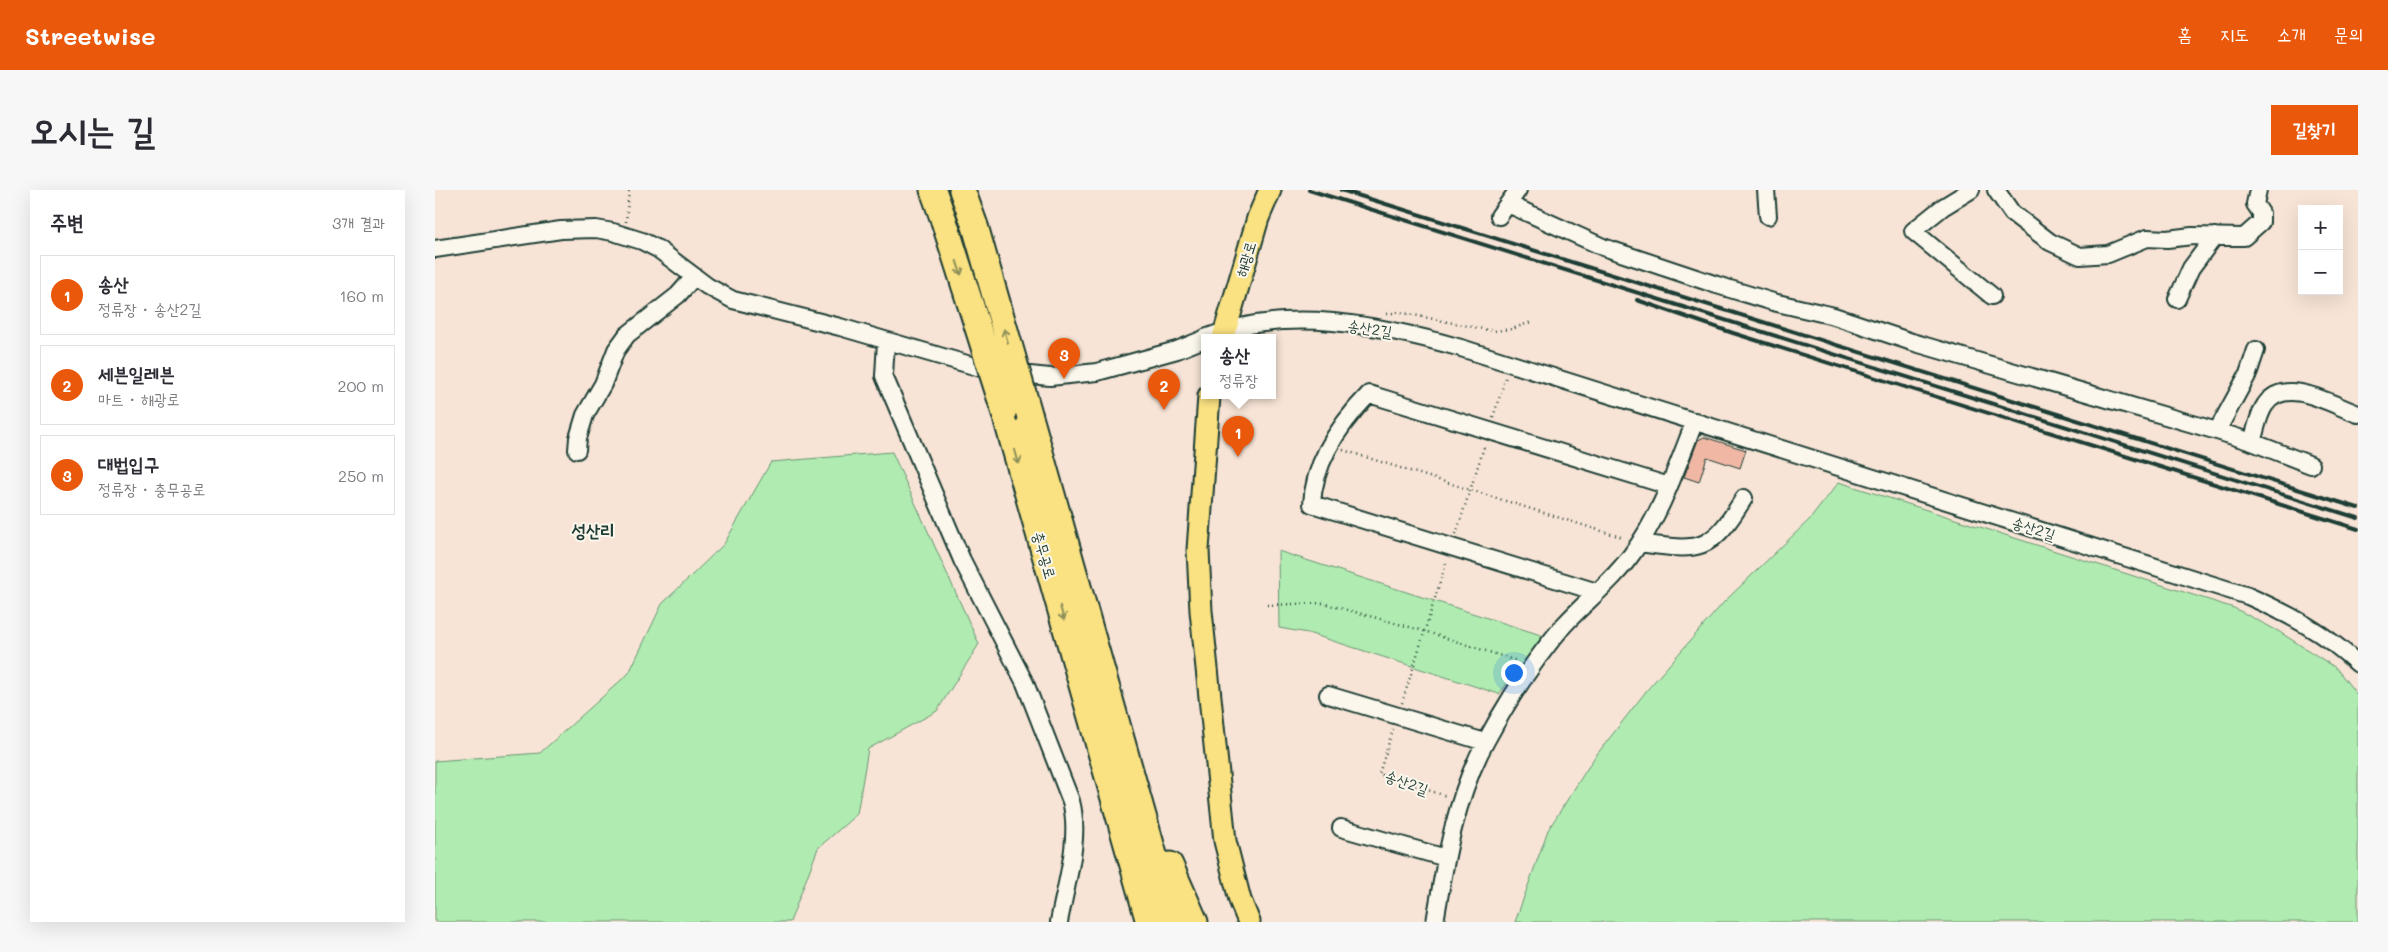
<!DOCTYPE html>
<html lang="ko">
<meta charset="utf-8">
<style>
:root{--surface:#fff;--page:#f7f7f7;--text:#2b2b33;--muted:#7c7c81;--line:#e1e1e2;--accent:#ea580c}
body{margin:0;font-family:Mali,"Poor Story",sans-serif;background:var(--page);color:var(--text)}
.controls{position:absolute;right:15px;top:15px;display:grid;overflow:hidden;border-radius:0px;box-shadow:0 5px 20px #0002}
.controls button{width:45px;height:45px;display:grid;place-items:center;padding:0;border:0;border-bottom:1px solid var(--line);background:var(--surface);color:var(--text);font:25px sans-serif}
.you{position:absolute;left:1078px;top:482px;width:18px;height:18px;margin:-12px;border:4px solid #fff;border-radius:50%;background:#1a73e8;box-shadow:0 0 0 8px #1a73e833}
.badge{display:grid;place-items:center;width:32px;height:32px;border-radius:50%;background:var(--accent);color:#fff;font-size:16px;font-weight:700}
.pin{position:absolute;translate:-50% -41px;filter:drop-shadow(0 1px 2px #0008)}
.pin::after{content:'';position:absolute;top:26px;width:18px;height:15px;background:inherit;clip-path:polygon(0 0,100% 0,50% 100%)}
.popup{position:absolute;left:766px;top:144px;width:75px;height:65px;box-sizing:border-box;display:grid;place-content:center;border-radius:0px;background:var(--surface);filter:drop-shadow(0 1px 4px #0005);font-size:16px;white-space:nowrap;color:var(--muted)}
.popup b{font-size:19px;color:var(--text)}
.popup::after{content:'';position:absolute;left:50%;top:100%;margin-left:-10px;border:10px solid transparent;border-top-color:var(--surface)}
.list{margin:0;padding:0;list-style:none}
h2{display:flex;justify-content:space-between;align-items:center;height:65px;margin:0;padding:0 20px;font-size:21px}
h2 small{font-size:16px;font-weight:400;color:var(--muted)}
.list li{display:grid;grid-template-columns:32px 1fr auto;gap:15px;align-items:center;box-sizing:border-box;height:80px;margin:0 10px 10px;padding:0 10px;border:1px solid var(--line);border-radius:0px}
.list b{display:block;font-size:19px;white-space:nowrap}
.list p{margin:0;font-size:16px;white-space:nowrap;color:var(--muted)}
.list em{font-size:16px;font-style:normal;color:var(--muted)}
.map{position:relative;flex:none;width:1923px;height:732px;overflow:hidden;border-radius:0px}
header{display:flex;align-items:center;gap:30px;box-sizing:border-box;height:70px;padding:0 25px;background:var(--accent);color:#fff}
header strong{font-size:24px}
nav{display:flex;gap:28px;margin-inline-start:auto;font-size:18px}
.intro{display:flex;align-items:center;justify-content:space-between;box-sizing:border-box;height:120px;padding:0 30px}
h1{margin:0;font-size:35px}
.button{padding:12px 22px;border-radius:0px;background:var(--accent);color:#fff;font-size:18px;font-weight:700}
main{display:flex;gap:30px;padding:0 30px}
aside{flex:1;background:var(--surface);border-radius:0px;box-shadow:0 5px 20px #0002}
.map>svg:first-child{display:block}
.green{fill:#b0ebb1;stroke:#689472}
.building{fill:#efb7a4;stroke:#1f3d34}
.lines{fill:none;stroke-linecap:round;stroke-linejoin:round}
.minor-casing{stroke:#1f3d34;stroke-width:20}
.major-casing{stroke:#1f3d34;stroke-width:25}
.highway-casing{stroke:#1f3d34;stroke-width:29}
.path{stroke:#1f3d34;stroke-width:2.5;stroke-dasharray:1 4;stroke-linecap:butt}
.minor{stroke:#fbf7ec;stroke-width:16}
.major{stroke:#fae181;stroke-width:21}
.highway{stroke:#fae181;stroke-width:25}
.rail{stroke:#1f3d34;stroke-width:4}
.highway-bridge-casing{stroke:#1f3d34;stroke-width:29;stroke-linecap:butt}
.highway-bridge{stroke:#fae181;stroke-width:25}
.oneway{stroke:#8c8f5a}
.labels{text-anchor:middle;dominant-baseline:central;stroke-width:4;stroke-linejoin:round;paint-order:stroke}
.street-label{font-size:15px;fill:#1f3d34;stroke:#fbf7ec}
.quarter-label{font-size:18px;font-weight:bold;fill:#1f3d34;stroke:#fbf7ec}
</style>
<header>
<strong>Streetwise</strong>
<nav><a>홈</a><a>지도</a><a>소개</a><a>문의</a></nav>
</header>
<div class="intro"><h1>오시는 길</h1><a class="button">길찾기</a></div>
<main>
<aside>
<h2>주변<small>3개 결과</small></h2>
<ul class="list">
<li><span class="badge">1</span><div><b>송산</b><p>정류장 · 송산2길</p></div><em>160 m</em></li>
<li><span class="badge">2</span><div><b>세븐일레븐</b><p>마트 · 해광로</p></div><em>200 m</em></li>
<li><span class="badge">3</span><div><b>대법입구</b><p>정류장 · 충무공로</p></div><em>250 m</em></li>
</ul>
</aside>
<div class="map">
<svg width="1923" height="732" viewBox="0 0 1923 732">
<rect width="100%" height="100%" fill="#f7e4d6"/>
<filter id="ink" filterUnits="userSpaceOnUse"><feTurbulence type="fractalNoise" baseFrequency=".02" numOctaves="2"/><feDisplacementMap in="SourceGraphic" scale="10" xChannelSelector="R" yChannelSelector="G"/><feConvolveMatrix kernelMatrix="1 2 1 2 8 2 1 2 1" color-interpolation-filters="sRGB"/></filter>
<g filter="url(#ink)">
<path class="green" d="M 457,262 L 544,454 L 502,521 L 433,559 L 422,624 L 383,658 L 355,732 L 0,732 L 0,571 L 105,563 L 194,483 L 227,414 L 289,354 L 336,272 Z
M 1404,292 L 1799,418 L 1843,441 L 1901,478 L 1923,506 L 1923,732 L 1080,732 L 1113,640 L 1159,568 L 1212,500 L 1289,412 L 1375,329 Z
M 843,361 L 1109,446 L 1064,504 L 873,443 L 844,438 Z"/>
<path class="building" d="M 1269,247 L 1311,260 L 1305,278 L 1272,267 L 1264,292 L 1249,287 L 1263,250 Z"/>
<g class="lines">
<g class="minor-casing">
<path id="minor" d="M 1331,0 L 1333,26
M 1536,0 L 1508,17 L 1478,41 L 1557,106
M 1561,0 L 1577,23 L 1615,52 L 1645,66 L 1673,64 L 1712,48 L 1732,49 L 1757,46 L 1809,47 L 1826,32 L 1826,23 L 1820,14 L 1823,0
M 1073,14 L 1168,57 L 1282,95 L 1338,112 L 1399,126 L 1477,152 L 1782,241 L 1817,252 L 1876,275
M 1064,26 L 1083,0
M 0,59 L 126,40 L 161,39 L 178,42 L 207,51 L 223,59 L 272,96 L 298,110 L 405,137 L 556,181 L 615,187 L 662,182 L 742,160 L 769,149
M 1742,109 L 1756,78 L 1780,46
M 770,148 C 850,115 946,135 1026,158 L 1813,406 C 1854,424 1890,443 1923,474
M 451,151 L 449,186 L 527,370 L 590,493 L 636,611 C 646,649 631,693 624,732
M 1782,241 L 1813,184 L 1821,160
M 1817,252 C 1821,240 1823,225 1830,215 C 1850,185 1897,215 1923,224
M 142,260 L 143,248 L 150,225 L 168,194 L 181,160 L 192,145 L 243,105 L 259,87
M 1205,353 C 1266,362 1276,362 1309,308
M 1162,402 L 877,314 C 879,271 905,234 934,204 L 1234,296
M 893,505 L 1050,552
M 906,638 L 1011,668
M 1000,732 C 1010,671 1021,605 1051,551 C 1073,510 1099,470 1129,435 C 1151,411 1178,391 1197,364 C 1226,325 1242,276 1260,231"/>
</g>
<g class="major-casing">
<path id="major" d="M 788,148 L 823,28 L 835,0
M 774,206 L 763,360 L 766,421 L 790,651 L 805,710 L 814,732"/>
</g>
<g class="highway-casing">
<path id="highway" d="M 498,0 L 509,31
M 527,0 L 540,36
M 569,220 L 714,732
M 595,227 L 738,732
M 735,675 L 760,732"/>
</g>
<path class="path" d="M 191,32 L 194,0
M 952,124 L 964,122 L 1058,141 L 1077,139 L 1096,132
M 1058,227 L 1071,187
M 908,260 L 1189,348
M 1021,344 L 1050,254
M 832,415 L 887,413 L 989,441 L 1082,471
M 967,513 L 1012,370
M 958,539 L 944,584 L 1011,606"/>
<use href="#minor" class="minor"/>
<use href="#major" class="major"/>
<use href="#highway" class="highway"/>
<path class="rail" d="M 874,0 L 1923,328
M 906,0 L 1923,318
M 1202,110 L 1298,143 L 1923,339"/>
<g class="highway-bridge-casing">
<path id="highway-bridge" d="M 509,31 L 569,220
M 540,36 L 595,227"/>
</g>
<use href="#highway-bridge" class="highway-bridge"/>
</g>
<defs><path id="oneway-shaft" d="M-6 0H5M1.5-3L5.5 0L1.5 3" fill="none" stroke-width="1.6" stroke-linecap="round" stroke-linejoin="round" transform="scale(1.25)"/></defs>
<g class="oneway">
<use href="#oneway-shaft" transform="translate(524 78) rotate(72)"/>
<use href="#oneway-shaft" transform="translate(571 146) rotate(-106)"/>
<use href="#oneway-shaft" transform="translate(582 267) rotate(74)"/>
<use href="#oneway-shaft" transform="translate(627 423) rotate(74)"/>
</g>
</g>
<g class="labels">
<g class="street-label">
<text transform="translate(810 69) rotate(-73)">해광로</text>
<text transform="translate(935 138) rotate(9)">송산2길</text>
<text transform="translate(1599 338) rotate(18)">송산2길</text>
<text transform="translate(610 365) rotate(74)">충무공로</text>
<text transform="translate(972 592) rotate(20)">송산2길</text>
</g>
<g class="quarter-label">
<text x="158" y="340">성산리</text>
</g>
</g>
</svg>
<div class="controls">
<button>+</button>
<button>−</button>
</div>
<div class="you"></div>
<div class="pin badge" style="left:803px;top:267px">1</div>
<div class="popup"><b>송산</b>정류장</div>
<div class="pin badge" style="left:729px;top:220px">2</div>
<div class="pin badge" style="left:629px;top:189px">3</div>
</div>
</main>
